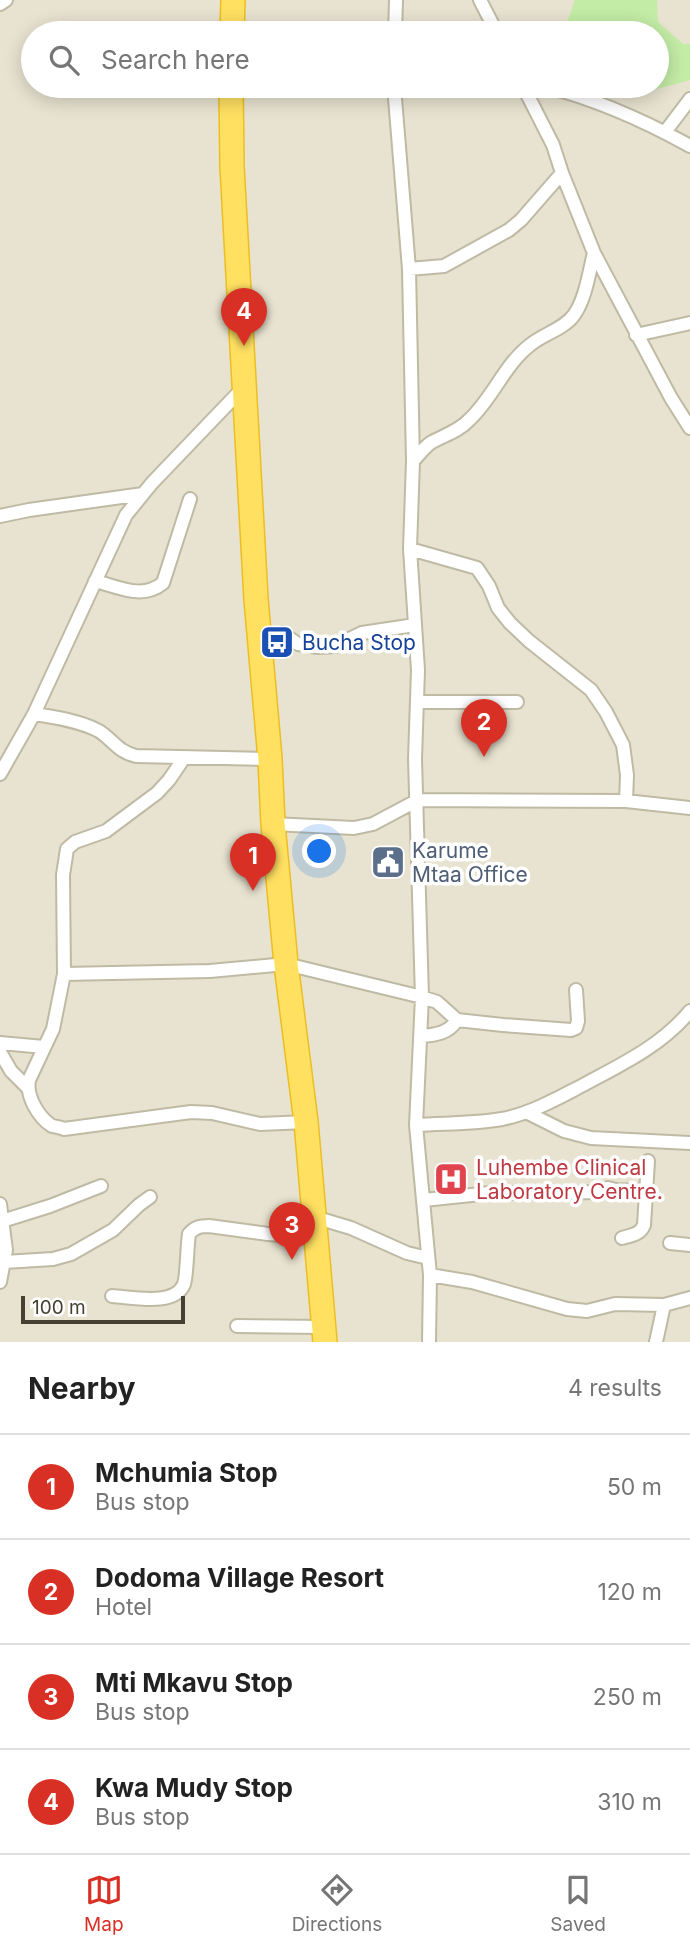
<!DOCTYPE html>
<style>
:root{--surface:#fff;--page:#f2f2f2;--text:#222;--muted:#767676;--line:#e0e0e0;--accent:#d93025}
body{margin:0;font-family:Inter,sans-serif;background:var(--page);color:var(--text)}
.scale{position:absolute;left:21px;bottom:18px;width:164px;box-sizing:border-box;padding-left:7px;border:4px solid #454032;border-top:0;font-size:19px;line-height:24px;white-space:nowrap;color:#454032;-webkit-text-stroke:5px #fff;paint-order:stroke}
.you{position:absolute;left:320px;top:852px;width:24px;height:24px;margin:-18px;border:5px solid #fff;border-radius:50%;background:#1a73e8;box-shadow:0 0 0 10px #1a73e833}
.badge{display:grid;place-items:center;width:46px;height:46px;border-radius:50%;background:var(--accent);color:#fff;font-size:23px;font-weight:700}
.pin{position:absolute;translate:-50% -58px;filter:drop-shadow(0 2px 4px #0008)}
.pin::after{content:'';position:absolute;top:37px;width:24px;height:21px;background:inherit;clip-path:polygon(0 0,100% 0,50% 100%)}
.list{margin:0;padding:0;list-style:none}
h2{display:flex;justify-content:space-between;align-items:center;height:91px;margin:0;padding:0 28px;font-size:30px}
h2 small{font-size:23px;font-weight:400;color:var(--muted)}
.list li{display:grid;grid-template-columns:46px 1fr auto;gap:21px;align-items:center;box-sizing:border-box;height:105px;padding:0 28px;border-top:2px solid var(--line)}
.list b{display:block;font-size:26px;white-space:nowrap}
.list p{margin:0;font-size:23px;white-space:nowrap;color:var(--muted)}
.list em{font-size:23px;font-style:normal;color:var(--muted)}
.icon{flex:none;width:38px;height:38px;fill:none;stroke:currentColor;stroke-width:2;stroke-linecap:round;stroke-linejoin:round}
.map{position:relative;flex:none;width:690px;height:1342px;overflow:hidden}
.search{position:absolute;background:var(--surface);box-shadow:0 4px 18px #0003;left:21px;right:21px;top:21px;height:77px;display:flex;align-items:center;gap:18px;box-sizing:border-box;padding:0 24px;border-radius:38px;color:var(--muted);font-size:26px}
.sheet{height:511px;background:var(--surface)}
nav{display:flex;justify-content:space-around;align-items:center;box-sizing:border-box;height:98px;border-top:2px solid var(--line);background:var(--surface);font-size:19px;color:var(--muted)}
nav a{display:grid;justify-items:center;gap:4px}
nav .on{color:var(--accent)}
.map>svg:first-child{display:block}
.residential{fill:#e8e3d0;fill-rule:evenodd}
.green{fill:#c3eca6}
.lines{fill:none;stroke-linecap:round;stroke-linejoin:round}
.street-casing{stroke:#bfbaa4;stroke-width:16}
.highway-casing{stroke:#ecbe23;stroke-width:26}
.street{stroke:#fff;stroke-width:12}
.highway{stroke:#ffe061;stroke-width:23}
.labels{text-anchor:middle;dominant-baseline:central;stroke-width:7;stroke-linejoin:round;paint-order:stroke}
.transit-label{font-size:21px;fill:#164399;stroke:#fff;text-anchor:start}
.service-label{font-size:21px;fill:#4e5e75;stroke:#fff;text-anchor:start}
.health-label{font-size:21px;fill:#be3a42;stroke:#fff;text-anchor:start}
</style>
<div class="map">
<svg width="690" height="1342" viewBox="0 0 690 1342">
<rect width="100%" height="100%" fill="#f3f0e2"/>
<path class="residential" d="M 0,0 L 690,0 L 690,1342 L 0,1342 ZM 33,33 L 657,33 L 657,86 L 33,86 Z"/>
<path class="green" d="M 575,0 L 657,0 L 658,22 L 683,44 L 690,44 L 690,80 L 665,87 L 634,93 L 614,86 L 657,86 L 657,33 L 563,33 Z"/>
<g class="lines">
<g class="street-casing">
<path id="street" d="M 480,0 L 497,33
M 0,4 L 6,0
M 395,33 L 396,0
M 394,86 L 409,269 L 413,461 L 410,549 L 418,670 L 415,759 L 422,997 L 416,1125 L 430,1275 L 429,1342
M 523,86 L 553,145 L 562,173 L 594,253 L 671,398 L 690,428
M 544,86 C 596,99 643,120 690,146
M 665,132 L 690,99
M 409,269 L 444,266 L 509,230 L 521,220 L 562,173
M 636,335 L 690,323
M 413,461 C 419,455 425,446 432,442 C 445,435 459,431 469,420 C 493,398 504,365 530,345 C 543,334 564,329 574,315 C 586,298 589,272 594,253
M 0,516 L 29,510 L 143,494
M 410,549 L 477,568 L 489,586 L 498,608 L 510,623 L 529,641 L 591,690 L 606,712 L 623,745 L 627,775 L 626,801
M 95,581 C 119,587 142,600 163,583 L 190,499
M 282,633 L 298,644 L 318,647 L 335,646 L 362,633 L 415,625
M 418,702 L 517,702
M 34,714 C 55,717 80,721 99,731 C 113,740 118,752 136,756 L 270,759
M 184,758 L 169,780 L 157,793 L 106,831 L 75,842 L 67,849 L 63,875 L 64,974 L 53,1029 L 29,1080 C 26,1096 38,1117 52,1126 C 53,1126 63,1128 64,1129 L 191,1112 L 212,1113 L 260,1124 L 306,1122
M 0,774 L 34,714 L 126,515 L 152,483 L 243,388
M 273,824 L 354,828 L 373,824 L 418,800 L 626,801 L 690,808
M 64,974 L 210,971 L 286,964 L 422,997 L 437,1002 L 457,1020
M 421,1036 C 436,1035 449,1033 457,1020 L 503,1025 L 571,1030 L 576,1028 L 578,1021 L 576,990
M 0,1043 L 44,1047
M 0,1052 L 11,1071 L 28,1088
M 526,1112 L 564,1131 L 591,1138 L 690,1143
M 416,1125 C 444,1123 474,1124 502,1119 C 532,1113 558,1098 585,1084 C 624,1063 662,1045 690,1011
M 424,1200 L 490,1193 L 555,1193 L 597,1192 L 608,1188 L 616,1190 L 645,1191
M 0,1204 L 6,1250 L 0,1282
M 314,1217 L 351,1228 L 407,1253 L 428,1258
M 2,1221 L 50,1206 L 101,1186
M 622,1238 C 631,1235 640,1235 644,1225 L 648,1161
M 670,1243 L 690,1245
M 4,1262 L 53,1259 L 71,1254 L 113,1230 L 139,1205 L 150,1197
M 430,1275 L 472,1282 L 567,1309 L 587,1311 L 615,1304 L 664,1305 L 690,1298
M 112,1296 C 132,1297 175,1307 184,1284 C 187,1276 187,1246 189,1234 C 195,1227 200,1226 209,1226 L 268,1234 L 317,1238
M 237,1326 L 324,1327
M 656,1342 L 664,1305"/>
</g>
<g class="highway-casing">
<path id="highway" d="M 232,33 L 233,0
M 231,86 L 232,166 L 256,599 L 270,759 L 273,824 L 286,964 L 306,1122 L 325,1342"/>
</g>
<use href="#street" class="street"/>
<use href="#highway" class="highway"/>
</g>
<defs>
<g id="bus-square" transform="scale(1.75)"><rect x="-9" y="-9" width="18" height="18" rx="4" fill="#1a4fb4" stroke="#fff"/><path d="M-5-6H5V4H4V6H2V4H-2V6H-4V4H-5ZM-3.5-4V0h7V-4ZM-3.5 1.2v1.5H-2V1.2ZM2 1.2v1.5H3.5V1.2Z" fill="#fff"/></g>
<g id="civic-square" transform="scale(1.75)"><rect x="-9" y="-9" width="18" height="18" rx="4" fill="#5c6f8a" stroke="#fff"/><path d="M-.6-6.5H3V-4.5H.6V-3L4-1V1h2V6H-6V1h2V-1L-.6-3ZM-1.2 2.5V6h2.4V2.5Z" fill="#fff"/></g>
<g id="hospital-square" transform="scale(1.75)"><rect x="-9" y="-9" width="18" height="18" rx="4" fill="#e0444e" stroke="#fff"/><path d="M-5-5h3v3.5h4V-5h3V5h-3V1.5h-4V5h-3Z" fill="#fff"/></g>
</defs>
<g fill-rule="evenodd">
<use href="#bus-square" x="277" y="642"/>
<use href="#civic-square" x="388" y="862"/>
<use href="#hospital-square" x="451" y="1179"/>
</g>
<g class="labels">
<g class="transit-label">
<text x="302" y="642">Bucha Stop</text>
</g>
<g class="service-label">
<text x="412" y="850">Karume<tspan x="412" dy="24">Mtaa Office</tspan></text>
</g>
<g class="health-label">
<text x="476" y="1167">Luhembe Clinical<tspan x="476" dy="24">Laboratory Centre.</tspan></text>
</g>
</g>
</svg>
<div class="scale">100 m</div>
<div class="you"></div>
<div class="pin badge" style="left:253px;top:891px">1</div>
<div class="pin badge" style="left:484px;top:757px">2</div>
<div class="pin badge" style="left:292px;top:1260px">3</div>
<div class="pin badge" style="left:244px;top:346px">4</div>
<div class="search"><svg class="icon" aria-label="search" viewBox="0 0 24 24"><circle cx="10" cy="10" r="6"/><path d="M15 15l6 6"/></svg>Search here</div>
</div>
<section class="sheet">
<h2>Nearby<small>4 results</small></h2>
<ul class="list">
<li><span class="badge">1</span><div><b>Mchumia Stop</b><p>Bus stop</p></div><em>50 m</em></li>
<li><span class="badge">2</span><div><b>Dodoma Village Resort</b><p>Hotel</p></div><em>120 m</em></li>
<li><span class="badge">3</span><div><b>Mti Mkavu Stop</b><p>Bus stop</p></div><em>250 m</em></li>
<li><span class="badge">4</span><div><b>Kwa Mudy Stop</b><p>Bus stop</p></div><em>310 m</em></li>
</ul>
</section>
<nav>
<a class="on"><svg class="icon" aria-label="map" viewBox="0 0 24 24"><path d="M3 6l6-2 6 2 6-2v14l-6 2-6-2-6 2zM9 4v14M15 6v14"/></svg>Map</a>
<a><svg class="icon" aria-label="directions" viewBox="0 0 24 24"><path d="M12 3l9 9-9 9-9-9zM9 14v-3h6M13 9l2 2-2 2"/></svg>Directions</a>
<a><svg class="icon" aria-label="saved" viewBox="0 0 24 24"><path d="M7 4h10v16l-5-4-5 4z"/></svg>Saved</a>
</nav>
